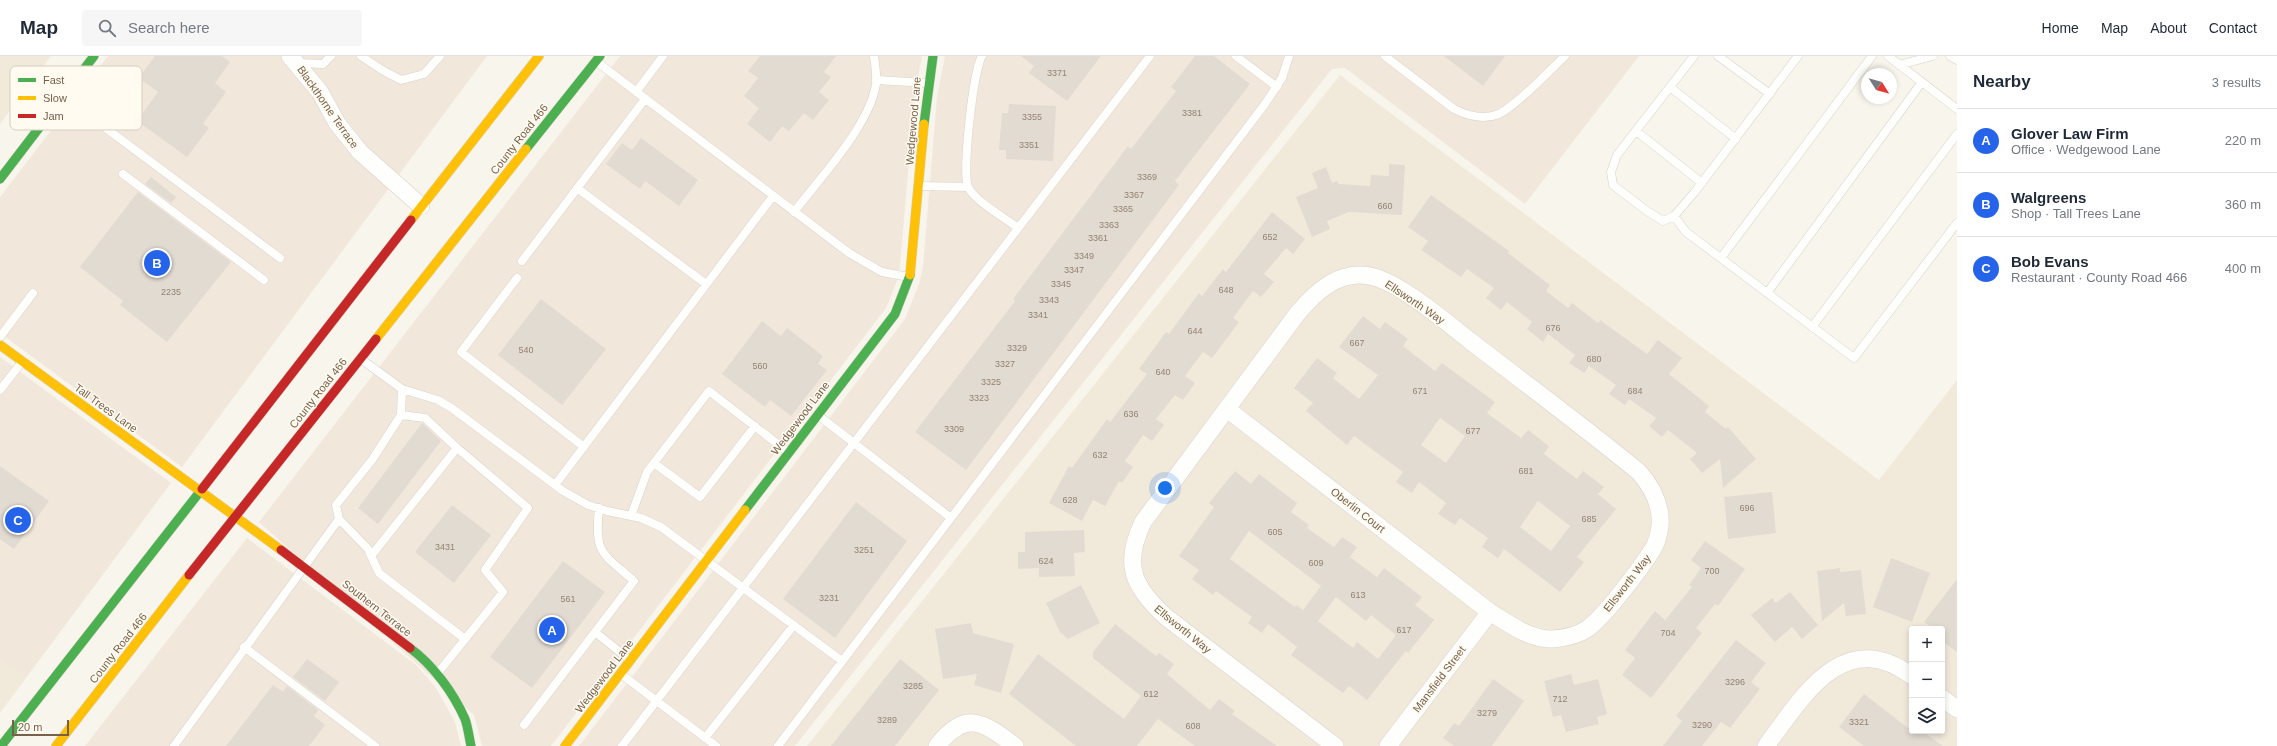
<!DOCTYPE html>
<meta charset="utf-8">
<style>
:root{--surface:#fff;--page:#f6f6f7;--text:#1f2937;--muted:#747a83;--line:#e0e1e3;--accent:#2563eb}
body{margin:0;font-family:Arial,sans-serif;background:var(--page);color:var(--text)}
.controls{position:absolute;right:12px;bottom:12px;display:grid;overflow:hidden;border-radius:4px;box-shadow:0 2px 6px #0003}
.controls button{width:36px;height:36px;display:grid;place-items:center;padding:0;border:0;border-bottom:1px solid var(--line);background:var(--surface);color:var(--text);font:20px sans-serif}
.compass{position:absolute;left:1861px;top:12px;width:36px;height:36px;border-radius:50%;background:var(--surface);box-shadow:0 2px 6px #0003;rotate:127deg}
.scale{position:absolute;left:12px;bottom:10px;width:57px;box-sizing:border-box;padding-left:4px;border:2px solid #77614c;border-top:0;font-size:11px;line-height:14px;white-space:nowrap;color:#77614c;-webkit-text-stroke:3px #fffbf0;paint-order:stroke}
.you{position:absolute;left:1165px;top:432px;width:14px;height:14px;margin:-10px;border:3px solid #fff;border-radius:50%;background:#1a73e8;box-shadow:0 0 0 6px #1a73e833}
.badge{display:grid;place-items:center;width:26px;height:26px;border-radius:50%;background:var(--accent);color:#fff;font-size:13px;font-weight:700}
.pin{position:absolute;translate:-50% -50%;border:2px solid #fff;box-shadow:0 1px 4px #0006}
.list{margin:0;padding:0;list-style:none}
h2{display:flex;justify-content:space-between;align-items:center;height:52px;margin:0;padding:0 16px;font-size:17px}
h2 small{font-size:13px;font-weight:400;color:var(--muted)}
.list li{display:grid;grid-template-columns:26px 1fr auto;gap:12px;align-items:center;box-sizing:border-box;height:64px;padding:0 16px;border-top:1px solid var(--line)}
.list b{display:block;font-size:15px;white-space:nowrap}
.list p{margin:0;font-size:13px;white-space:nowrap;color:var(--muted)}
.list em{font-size:13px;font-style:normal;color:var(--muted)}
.icon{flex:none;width:22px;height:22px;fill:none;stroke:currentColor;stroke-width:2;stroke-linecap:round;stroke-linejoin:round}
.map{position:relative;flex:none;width:1957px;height:690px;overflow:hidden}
header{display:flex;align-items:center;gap:24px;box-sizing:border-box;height:56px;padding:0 20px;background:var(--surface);border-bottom:1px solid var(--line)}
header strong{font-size:19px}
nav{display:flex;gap:22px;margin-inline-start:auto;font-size:14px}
.search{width:280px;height:36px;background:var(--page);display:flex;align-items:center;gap:10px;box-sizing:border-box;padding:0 14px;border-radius:4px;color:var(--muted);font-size:15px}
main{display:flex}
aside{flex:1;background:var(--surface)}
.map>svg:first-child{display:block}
.residential{fill:#f1eadb;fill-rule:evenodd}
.commercial{fill:#f2e7db}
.building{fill:#e2dbd2;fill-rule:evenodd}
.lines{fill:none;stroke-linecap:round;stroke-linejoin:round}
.lane-casing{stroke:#d7d2cb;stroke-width:9}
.street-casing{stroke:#d7d2cb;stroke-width:18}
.fast-casing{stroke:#d6d1c8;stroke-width:10}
.slow-casing{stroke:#d6d1c8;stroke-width:10}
.jam-casing{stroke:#d6d1c8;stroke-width:10}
.lane{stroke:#fefefc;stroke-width:8}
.street{stroke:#fefefc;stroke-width:17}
.fast{stroke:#4caf50;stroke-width:9}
.slow{stroke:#ffc107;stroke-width:9}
.jam{stroke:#c62828;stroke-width:9}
.labels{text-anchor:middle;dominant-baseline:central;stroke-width:3;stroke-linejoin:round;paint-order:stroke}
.number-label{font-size:9px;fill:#948270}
.street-label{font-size:11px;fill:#77614c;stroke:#fffbf0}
.key{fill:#fffbf0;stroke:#d6cdbf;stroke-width:1}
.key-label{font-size:11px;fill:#77614c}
</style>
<header>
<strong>Map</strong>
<div class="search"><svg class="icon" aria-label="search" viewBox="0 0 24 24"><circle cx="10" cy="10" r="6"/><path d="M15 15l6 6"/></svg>Search here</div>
<nav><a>Home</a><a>Map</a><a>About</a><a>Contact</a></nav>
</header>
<main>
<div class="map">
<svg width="1957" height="690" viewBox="0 0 1957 690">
<rect width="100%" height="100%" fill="#f8f5ed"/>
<path class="residential" d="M 0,0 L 51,0 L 0,68 Z
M 1340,19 L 1879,424 L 1957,324 L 1957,690 L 807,690 ZM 1912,573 L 1942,573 L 1942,675 L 1912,675 Z
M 0,603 L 26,622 L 0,657 Z"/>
<path class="commercial" d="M 108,0 L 487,0 L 182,411 L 0,277 L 0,141 Z
M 620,0 L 922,0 L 915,37 L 899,220 L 886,252 L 551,690 L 482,690 L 474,659 L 259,466 Z
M 945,0 L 1639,0 L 1525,148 L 1345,12 L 1332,13 L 795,690 L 579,690 L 905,263 L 919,228 L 923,211 L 937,41 Z
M 0,301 L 171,427 L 26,622 L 0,603 Z
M 247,482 L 416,609 L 436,632 L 455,666 L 461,690 L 85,690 Z"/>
<path class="building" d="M 155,0 L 222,0 L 230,6 L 215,27 L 226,36 L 203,68 L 209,72 L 187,101 L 137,65 L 158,36 L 139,22 Z
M 760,0 L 836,0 L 824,16 L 831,21 L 819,36 L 829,44 L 813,64 L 804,57 L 789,75 L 782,70 L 770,86 L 747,68 L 759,52 L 744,40 L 758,22 L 748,15 Z
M 1021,0 L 1101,0 L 1067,45 L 1029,17 L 1034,10 Z
M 1195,0 L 1214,0 L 1250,28 L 1175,125 L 1179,129 L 966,414 L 915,376 L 1015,245 L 1013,243 L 1128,90 L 1131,93 L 1176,35 L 1171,31 Z
M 1444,0 L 1505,0 L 1483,30 Z
M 1009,48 L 1056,50 L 1053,105 L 1006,103 L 1006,94 L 999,94 L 1002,57 L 1008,57 Z
M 641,82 L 698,124 L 679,150 L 645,125 L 640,133 L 606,108 L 622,87 L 632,94 Z
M 1389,108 L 1405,109 L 1402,159 L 1349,156 L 1327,165 L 1330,173 L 1312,181 L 1296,141 L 1318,132 L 1312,117 L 1326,111 L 1332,127 L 1337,125 L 1339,128 L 1370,130 L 1371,119 L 1389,120 Z
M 151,121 L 176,141 L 171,147 L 145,128 Z
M 138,136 L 231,206 L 167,286 L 120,249 L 123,245 L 80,211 Z
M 1431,139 L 1509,195 L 1508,197 L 1550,229 L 1546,235 L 1568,252 L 1572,247 L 1598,267 L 1600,264 L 1647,298 L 1658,284 L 1682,302 L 1669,318 L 1709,350 L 1705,356 L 1726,373 L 1728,371 L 1756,403 L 1723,432 L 1720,403 L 1702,417 L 1690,403 L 1697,397 L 1668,374 L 1662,381 L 1649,370 L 1656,362 L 1629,343 L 1625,349 L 1609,338 L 1616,329 L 1589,310 L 1584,317 L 1569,307 L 1575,299 L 1548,278 L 1543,286 L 1527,273 L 1532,266 L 1507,246 L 1501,254 L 1486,242 L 1494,232 L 1467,213 L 1461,221 L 1421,194 L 1428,185 L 1408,171 Z
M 1272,156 L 1305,183 L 1293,198 L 1286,192 L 1264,218 L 1274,226 L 1261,241 L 1253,235 L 1233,262 L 1239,266 L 1212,302 L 1203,296 L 1185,320 L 1195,327 L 1183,344 L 1175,339 L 1156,363 L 1164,369 L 1152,385 L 1143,379 L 1125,405 L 1133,411 L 1122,427 L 1119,425 L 1105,450 L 1093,444 L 1082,465 L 1049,447 L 1069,410 L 1072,412 L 1107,363 L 1110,366 L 1147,318 L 1139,313 L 1166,276 L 1169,278 L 1199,237 L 1202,240 L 1223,213 L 1226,216 Z
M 541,243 L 606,293 L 562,349 L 498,299 Z
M 1363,260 L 1380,273 L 1385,266 L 1408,283 L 1403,290 L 1435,315 L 1442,307 L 1495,346 L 1487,357 L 1521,382 L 1528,374 L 1549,390 L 1544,398 L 1577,423 L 1583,415 L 1604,431 L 1598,438 L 1616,453 L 1577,501 L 1584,506 L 1560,536 L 1504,493 L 1498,502 L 1482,491 L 1488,482 L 1460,462 L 1455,469 L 1438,458 L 1446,447 L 1419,426 L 1412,437 L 1396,426 L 1403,416 L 1354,380 L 1347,389 L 1306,355 L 1313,347 L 1294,332 L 1317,302 L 1337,317 L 1333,322 L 1359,343 L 1378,319 L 1339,291 ZM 1440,362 L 1465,380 L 1446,407 L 1421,389 ZM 1538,445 L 1570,470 L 1551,495 L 1520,471 Z
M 762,265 L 781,280 L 787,272 L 823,300 L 818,308 L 827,314 L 791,360 L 770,344 L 765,351 L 722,318 Z
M 422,367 L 441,385 L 378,468 L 358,452 Z
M 0,410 L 49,445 L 14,493 L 0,483 Z
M 1235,415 L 1251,428 L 1259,418 L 1297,447 L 1291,456 L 1309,469 L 1307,472 L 1334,491 L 1342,481 L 1357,491 L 1350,501 L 1377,521 L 1384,512 L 1422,541 L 1415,549 L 1434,564 L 1408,597 L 1406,595 L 1367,644 L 1349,630 L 1343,637 L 1291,599 L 1297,591 L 1268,568 L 1262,577 L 1248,567 L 1252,561 L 1216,535 L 1213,539 L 1192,523 L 1199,514 L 1179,500 L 1214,451 L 1209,447 ZM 1249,475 L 1321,530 L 1303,554 L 1297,549 L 1295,551 L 1230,503 ZM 1336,541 L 1366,565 L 1371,559 L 1396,579 L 1378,603 L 1357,586 L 1353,592 L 1318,565 Z
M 1772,436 L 1776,477 L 1728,483 L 1724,441 Z
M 856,446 L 907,485 L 835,582 L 783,543 Z
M 452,449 L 491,479 L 454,527 L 415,496 Z
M 1084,474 L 1085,496 L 1074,497 L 1075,520 L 1039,521 L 1039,512 L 1018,513 L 1018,496 L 1025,496 L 1025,476 Z
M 1705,485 L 1745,513 L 1718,550 L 1715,548 L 1696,572 L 1702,577 L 1651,642 L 1622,619 L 1635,602 L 1625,594 L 1655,555 L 1665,564 L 1692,531 L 1689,529 L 1701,512 L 1691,504 Z
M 1891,502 L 1930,517 L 1912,566 L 1873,551 Z
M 563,505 L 605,536 L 532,632 L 490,601 Z
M 1840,512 L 1840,516 L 1861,514 L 1866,558 L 1846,560 L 1844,547 L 1822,565 L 1817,515 Z
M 1957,523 L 1957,596 L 1942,585 L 1942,573 L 1934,573 L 1924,566 Z
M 1081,529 L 1100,567 L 1068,583 L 1060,576 L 1046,547 Z
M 1790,536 L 1818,569 L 1802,583 L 1792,571 L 1775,586 L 1751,559 L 1772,542 L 1776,547 Z
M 971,567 L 973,577 L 1014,588 L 1001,637 L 974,629 L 977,618 L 943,623 L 935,573 Z
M 1115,568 L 1156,600 L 1159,597 L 1174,608 L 1167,618 L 1210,654 L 1219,643 L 1235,655 L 1232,658 L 1277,690 L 1195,690 L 1158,663 L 1137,690 L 1076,690 L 1009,638 L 1038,598 L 1124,663 L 1141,640 L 1093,602 L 1093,596 Z
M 1736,584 L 1766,607 L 1751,626 L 1760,633 L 1730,672 L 1721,666 L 1702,690 L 1663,690 L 1682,665 L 1676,660 Z
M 307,603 L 339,626 L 325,645 L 293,621 Z
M 900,603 L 939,634 L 895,690 L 831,690 Z
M 1571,618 L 1574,629 L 1598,623 L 1607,658 L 1597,661 L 1599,668 L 1566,676 L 1561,659 L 1553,661 L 1544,625 Z
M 1493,623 L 1524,645 L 1492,690 L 1454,690 L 1443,682 L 1454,667 L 1459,670 Z
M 273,629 L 283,636 L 287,630 L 318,654 L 314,660 L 325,669 L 309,690 L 226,690 Z
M 1864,638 L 1912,675 L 1922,675 L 1943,690 L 1864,690 L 1839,671 Z"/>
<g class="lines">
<g class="lane-casing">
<path id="lane" d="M 361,0 L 382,14 L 401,24 L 424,18 L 440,0
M 982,0 C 973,15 962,116 968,131 C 975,145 1005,162 1018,172
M 1236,0 L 1277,31
M 1385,0 L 1454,53 C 1468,60 1484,64 1499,58 C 1516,50 1550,14 1565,0
M 1694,0 L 1617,99 L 1611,116 L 1613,129 L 1647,155 L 1663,165 L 1674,160 L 1694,137 L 1798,0
M 1718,0 L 1770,38
M 1888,0 L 1957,53
M 1950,0 L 1957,4
M 597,6 L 849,197 L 882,216 L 909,221
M 296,7 L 323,8 L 331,0
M 1899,9 L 1933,0
M 876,24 L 927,27
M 1670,31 L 1736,83
M 636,36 L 663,0
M 64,41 L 280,202
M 1636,75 L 1702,127
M 123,118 L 264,224
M 920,130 L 968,131
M 577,132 L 706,228
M 794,156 C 820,122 870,69 876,28 C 877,19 875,9 874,0
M 1674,160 L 1686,176 L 1854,302 L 1957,167
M 1721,202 L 1872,0
M 522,205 L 645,43
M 517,222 L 461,296 L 584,391
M 1767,237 L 1922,26
M 1812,271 L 1957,78
M 0,281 L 33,237
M 361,303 L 402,333 L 438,344 L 453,353 L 563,435 L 588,449 L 607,455 L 641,462 L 661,471 L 842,605
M 0,334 L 22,306
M 401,359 L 425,362 L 457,392 L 528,452 L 485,514 L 503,536 L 437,618
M 819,360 L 951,462
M 654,407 L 700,441 L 755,370
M 555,429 L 773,140
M 631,460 L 647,416 L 709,335 L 788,396
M 339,463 L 368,493 L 379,517 L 465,583
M 371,500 L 457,392
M 595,576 L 630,604
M 244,591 L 375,690
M 621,618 L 716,690
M 524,669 L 634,525 C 602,497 594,498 599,452
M 705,682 L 794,569
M 174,690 L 339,463 L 336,449 L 372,404 L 401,359 L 402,333
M 622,690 L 1150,0
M 778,690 L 1265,48 L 1282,22 L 1289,0"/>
</g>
<g class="street-casing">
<path id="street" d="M 290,0 L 320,36 L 337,67 L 360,96 L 421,150
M 1227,353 L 1490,556 C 1508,567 1530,584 1553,583 C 1564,582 1578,579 1587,573 C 1606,559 1640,513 1653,493 C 1656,488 1659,477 1660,470 C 1662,449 1652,431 1639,416 C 1583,370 1526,328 1469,284 C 1446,266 1401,228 1374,221 C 1341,212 1316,235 1297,258 L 1143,466 C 1123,508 1132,530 1166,561 L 1335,690
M 1942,642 L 1957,653
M 937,690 C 966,653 983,666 1015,690
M 1388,690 L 1490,556
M 1766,690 C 1802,642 1843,569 1912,620"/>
</g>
<g class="fast-casing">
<path id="fast" d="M 924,68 L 933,0
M 526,93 L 600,0
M 0,123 L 94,0
M 745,454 L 895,258 L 910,219
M 410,592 C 433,609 453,636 465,663 C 468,671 469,681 471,690
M 1,690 L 202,433"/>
</g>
<g class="slow-casing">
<path id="slow" d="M 411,164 L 539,0
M 910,219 L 924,68
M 376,283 L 526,93
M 0,289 L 281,494
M 56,690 L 189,519
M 565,690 L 745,454"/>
</g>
<g class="jam-casing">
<path id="jam" d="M 202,433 L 411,164
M 281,494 L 410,592
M 189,519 L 376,283"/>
</g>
<use href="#lane" class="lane"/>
<use href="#street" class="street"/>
<use href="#fast" class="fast"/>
<use href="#slow" class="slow"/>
<use href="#jam" class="jam"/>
</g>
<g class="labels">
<g class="number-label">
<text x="1057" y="17">3371</text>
<text x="1192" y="57">3381</text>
<text x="1032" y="61">3355</text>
<text x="1029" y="89">3351</text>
<text x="1147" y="121">3369</text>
<text x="1134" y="139">3367</text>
<text x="1385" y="150">660</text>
<text x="1123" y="153">3365</text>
<text x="1109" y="169">3363</text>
<text x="1270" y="181">652</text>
<text x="1098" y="182">3361</text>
<text x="1084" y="200">3349</text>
<text x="1074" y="214">3347</text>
<text x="1061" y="228">3345</text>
<text x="1226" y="234">648</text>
<text x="171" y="236">2235</text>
<text x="1049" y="244">3343</text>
<text x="1038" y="259">3341</text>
<text x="1553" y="272">676</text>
<text x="1195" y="275">644</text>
<text x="1357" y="287">667</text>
<text x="1017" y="292">3329</text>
<text x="526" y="294">540</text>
<text x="1594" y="303">680</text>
<text x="1005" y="308">3327</text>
<text x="760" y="310">560</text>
<text x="1163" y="316">640</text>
<text x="991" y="326">3325</text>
<text x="1420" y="335">671</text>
<text x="1635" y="335">684</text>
<text x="979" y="342">3323</text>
<text x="1131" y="358">636</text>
<text x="954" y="373">3309</text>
<text x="1473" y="375">677</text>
<text x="1100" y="399">632</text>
<text x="1526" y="415">681</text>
<text x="1070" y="444">628</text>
<text x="1747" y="452">696</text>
<text x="1589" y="463">685</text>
<text x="1275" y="476">605</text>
<text x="445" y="491">3431</text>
<text x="864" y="494">3251</text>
<text x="1046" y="505">624</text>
<text x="1316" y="507">609</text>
<text x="1712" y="515">700</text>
<text x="1358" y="539">613</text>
<text x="829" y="542">3231</text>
<text x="568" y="543">561</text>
<text x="1404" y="574">617</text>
<text x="1668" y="577">704</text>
<text x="1735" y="626">3296</text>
<text x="913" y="630">3285</text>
<text x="1151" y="638">612</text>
<text x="1560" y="643">712</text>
<text x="1487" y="657">3279</text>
<text x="887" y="664">3289</text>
<text x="1859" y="666">3321</text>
<text x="1702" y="669">3290</text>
<text x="1193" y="670">608</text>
</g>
<g class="street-label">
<text transform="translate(328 51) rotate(55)">Blackthorne Terrace</text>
<text transform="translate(913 65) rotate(-85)">Wedgewood Lane</text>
<text transform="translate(519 83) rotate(-52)">County Road 466</text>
<text transform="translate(1415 246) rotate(34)">Ellsworth Way</text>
<text transform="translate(318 337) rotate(-52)">County Road 466</text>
<text transform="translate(106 352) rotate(36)">Tall Trees Lane</text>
<text transform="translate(800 362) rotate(-53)">Wedgewood Lane</text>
<text transform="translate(1358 454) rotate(38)">Oberlin Court</text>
<text transform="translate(1627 527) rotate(-52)">Ellsworth Way</text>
<text transform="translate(377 552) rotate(38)">Southern Terrace</text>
<text transform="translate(1183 573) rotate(39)">Ellsworth Way</text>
<text transform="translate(118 592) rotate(-52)">County Road 466</text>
<text transform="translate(604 620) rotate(-53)">Wedgewood Lane</text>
<text transform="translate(1439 623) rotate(-53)">Mansfield Street</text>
</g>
</g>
<rect x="10" y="10" width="132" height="64" rx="6" class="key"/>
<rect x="18" y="22" width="18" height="4" fill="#4caf50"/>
<rect x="18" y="40" width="18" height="4" fill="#ffc107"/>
<rect x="18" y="58" width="18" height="4" fill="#c62828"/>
<g class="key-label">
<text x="43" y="28">Fast</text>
<text x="43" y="46">Slow</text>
<text x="43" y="64">Jam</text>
</g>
</svg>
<div class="controls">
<button>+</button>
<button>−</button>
<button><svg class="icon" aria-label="layers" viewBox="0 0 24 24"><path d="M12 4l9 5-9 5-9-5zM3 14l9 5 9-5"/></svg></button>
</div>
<svg class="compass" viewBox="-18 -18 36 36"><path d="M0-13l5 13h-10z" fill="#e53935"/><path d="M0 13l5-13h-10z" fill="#747a83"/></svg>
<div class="scale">20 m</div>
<div class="you"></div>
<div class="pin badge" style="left:552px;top:574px">A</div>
<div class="pin badge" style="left:157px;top:207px">B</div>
<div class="pin badge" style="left:18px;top:464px">C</div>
</div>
<aside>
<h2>Nearby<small>3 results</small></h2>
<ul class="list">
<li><span class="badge">A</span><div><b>Glover Law Firm</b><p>Office · Wedgewood Lane</p></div><em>220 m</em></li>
<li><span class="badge">B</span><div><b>Walgreens</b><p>Shop · Tall Trees Lane</p></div><em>360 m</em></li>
<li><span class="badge">C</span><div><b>Bob Evans</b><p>Restaurant · County Road 466</p></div><em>400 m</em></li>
</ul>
</aside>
</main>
